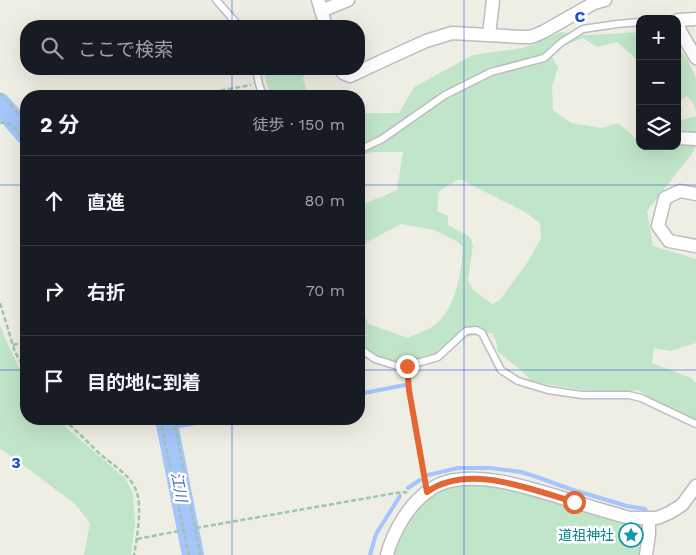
<!DOCTYPE html>
<html lang="ja">
<meta charset="utf-8">
<style>
:root{--surface:#171b24;--page:#20242c;--text:#f1f3f6;--muted:#9ea1a6;--line:#363941}
body{margin:0;font-family:"Work Sans","Noto Sans JP",sans-serif;background:var(--page);color:var(--text)}
.controls{position:absolute;right:15px;top:15px;display:grid;overflow:hidden;border-radius:10px;box-shadow:0 5px 20px #0002}
.controls button{width:45px;height:45px;display:grid;place-items:center;padding:0;border:0;border-bottom:1px solid var(--line);background:var(--surface);color:var(--text);font:25px sans-serif}
.stop{position:absolute;width:15px;height:15px;margin:-11px;border:4px solid #e46634;border-radius:50%;background:#fff}
.stop.end{background:#e46634;border-color:#fff;box-shadow:0 1px 5px #0008}
.list{margin:0;padding:0;list-style:none}
h2{display:flex;justify-content:space-between;align-items:center;height:65px;margin:0;padding:0 20px;font-size:21px}
h2 small{font-size:16px;font-weight:400;color:var(--muted)}
.list li{display:grid;grid-template-columns:32px 1fr auto;gap:15px;align-items:center;box-sizing:border-box;height:90px;padding:0 20px;border-top:1px solid var(--line)}
.list b{display:block;font-size:19px;white-space:nowrap}
.list em{font-size:16px;font-style:normal;color:var(--muted)}
.icon{flex:none;width:28px;height:28px;fill:none;stroke:currentColor;stroke-width:2;stroke-linecap:round;stroke-linejoin:round}
.map{position:relative;flex:none;width:696px;height:555px;overflow:hidden}
.search{position:absolute;background:var(--surface);box-shadow:0 5px 20px #0002;left:20px;top:20px;width:345px;height:55px;display:flex;align-items:center;gap:12px;box-sizing:border-box;padding:0 18px;border-radius:20px;color:var(--muted);font-size:19px}
.panel{position:absolute;background:var(--surface);box-shadow:0 5px 20px #0002;left:20px;top:90px;width:345px;height:335px;border-radius:20px}
.map>svg:first-child{display:block}
.green{fill:#c1e5c9;fill-rule:evenodd}
.lines{fill:none;stroke-linecap:round;stroke-linejoin:round}
.stream{stroke:#a6c5fd;stroke-width:4}
.river{stroke:#a6c5fd;stroke-width:22}
.lane-casing{stroke:#bcbcc2;stroke-width:9}
.street-casing{stroke:#bcbcc2;stroke-width:15}
.path{stroke:#9bc6b0;stroke-width:2.5;stroke-dasharray:5 2.5;stroke-linecap:butt}
.lane{stroke:#fff;stroke-width:6}
.street{stroke:#fff;stroke-width:12}
.route{stroke:#e46634;stroke-width:6}
.grid{fill:none;stroke:#1d4ed8;stroke-width:1;stroke-opacity:0.55}
.labels{text-anchor:middle;dominant-baseline:central;stroke-width:5;stroke-linejoin:round;paint-order:stroke}
.culture-label{font-size:14px;fill:#0d838f;stroke:#fff;text-anchor:end}
.water-label{font-size:15px;font-style:italic;fill:#486ac0;stroke:#fff}
.grid-label{font-size:16px;text-anchor:middle;font-weight:bold;fill:#1d4ed8;stroke:#fff;stroke-width:5;stroke-linejoin:round;paint-order:stroke}
</style>
<div class="map">
<svg width="696" height="555" viewBox="0 0 696 555">
<rect width="100%" height="100%" fill="#eeeee4"/>
<path class="green" d="M 561,32 L 589,35 L 640,32 L 640,65 L 633,56 L 617,42 L 597,47 L 583,38 L 565,45 L 552,57 L 558,68 L 552,86 L 553,110 L 571,123 L 602,128 L 618,123 L 630,133 L 642,147 L 645,146 L 677,146 L 678,121 L 696,116 L 696,146 L 694,151 L 647,211 L 653,246 L 696,259 L 696,343 L 670,351 L 654,348 L 652,363 L 691,378 L 696,383 L 696,422 L 654,401 L 638,390 L 627,392 L 585,390 L 532,382 L 522,371 L 498,352 L 496,341 L 492,333 L 464,337 L 436,354 L 408,363 L 399,364 L 381,358 L 359,342 L 359,308 L 369,324 L 408,338 C 416,334 429,330 436,324 C 457,305 461,274 463,247 L 458,242 L 434,230 L 401,224 L 367,242 L 359,251 L 359,206 L 397,190 L 403,152 L 373,152 L 359,155 L 359,113 L 399,113 L 414,87 L 473,55 L 523,48 ZM 457,180 L 462,180 L 525,212 L 540,223 L 541,238 L 527,263 L 500,300 L 492,304 L 473,290 L 468,280 L 473,245 L 470,237 L 448,225 L 448,216 L 437,211 L 439,191 Z
M 677,47 L 687,59 L 696,77 L 696,112 L 693,103 L 687,96 L 677,102 Z
M 263,69 L 306,69 L 303,80 L 309,96 L 270,96 Z
M 0,324 L 4,336 L 17,364 L 26,379 L 26,419 L 59,419 L 69,430 L 126,479 L 133,494 L 135,522 L 131,555 L 84,555 L 90,523 L 75,504 L 0,448 Z
M 461,485 L 491,486 L 513,490 L 628,523 L 639,525 L 640,555 L 393,555 C 398,529 419,497 446,489 C 451,487 456,486 461,485 Z"/>
<g class="lines">
<path class="stream" d="M 359,394 L 405,385
M 179,426 L 220,419
M 168,428 L 170,428
M 428,475 L 458,468 L 490,468 L 521,472 L 537,477 L 570,489 L 627,506 L 645,509 L 646,512
M 408,488 L 420,480
M 370,555 L 376,534 L 400,496"/>
<path class="river" d="M 0,104 L 26,134
M 166,419 L 193,555"/>
<g class="lane-casing">
<path id="lane" d="M 216,0 L 239,26
M 256,69 L 259,84 L 263,96
M 359,150 L 382,139 L 445,95 L 491,72 L 544,58 L 562,42 L 583,29 L 617,24 L 640,22
M 359,348 L 375,359 L 397,366 L 407,366 L 438,357 L 466,331 L 476,330 L 482,333 L 501,370 L 518,381 L 548,390 L 582,395 L 629,395 L 641,398 L 696,424"/>
</g>
<g class="street-casing">
<path id="street" d="M 318,0 L 326,26
M 321,11 L 348,0
M 696,19 L 678,20 L 680,31 L 696,58
M 489,35 L 493,0
M 341,69 L 343,73 L 350,76 L 382,61 L 426,41 L 452,33 L 521,37 L 530,37 L 536,35 L 543,32 L 594,3 L 605,0
M 677,138 L 696,139
M 696,194 L 680,191 L 665,198 L 658,226 L 669,241 L 696,246
M 387,555 C 390,542 397,528 404,517 C 416,499 433,483 455,480 C 489,475 521,486 553,495 C 578,503 604,511 630,518 L 657,518 L 669,513 L 682,505 L 696,486
M 646,555 L 649,534 L 649,519"/>
</g>
<path class="path" d="M 0,93 L 26,122
M 191,96 L 251,85
M 0,123 L 7,122 L 16,129 L 26,142
M 0,303 L 15,352 L 26,371
M 13,345 L 26,342
M 408,375 L 409,389 L 425,481
M 64,419 C 76,431 88,442 100,454 C 113,465 132,476 137,493 C 142,509 137,539 134,555
M 160,419 L 189,555
M 173,419 L 176,430 L 200,555
M 196,528 L 396,493 L 405,492 L 407,493
M 137,539 L 184,530"/>
<use href="#lane" class="lane"/>
<use href="#street" class="street"/>
</g>
<g class="lines">
<path class="route" d="M 407,366 L 409,390 L 427,492 C 468,463 530,489 574,502"/>
</g>
<path class="grid" d="M 232,0 L 232,26M 464,0 L 464,555M 232,69 L 232,96M 0,185 L 26,185M 359,185 L 696,185M 0,370 L 26,370M 359,370 L 696,370M 232,419 L 232,555"/>
<defs>
<g id="sight-ring" transform="scale(1.25)"><circle r="9.5" fill="#fff" stroke="#0f9aa8" stroke-width="1.5"/><path d="M0-6L1.8-2.2L6-1.7L2.9 1.2L3.7 5.4L0 3.3L-3.7 5.4L-2.9 1.2L-6-1.7L-1.8-2.2Z" fill="#0f9aa8"/></g>
</defs>
<g fill-rule="evenodd">
<use href="#sight-ring" x="631" y="535"/>
</g>
<g class="labels">
<g class="culture-label">
<text x="614" y="535">道祖神社</text>
</g>
<g class="water-label">
<text transform="translate(179 487) rotate(79)">江川</text>
</g>
</g>
<g class="grid-label">
<text x="580" y="22">C</text>
<text x="16" y="468">3</text>
</g>
</svg>
<div class="controls">
<button>+</button>
<button>−</button>
<button><svg class="icon" aria-label="layers" viewBox="0 0 24 24"><path d="M12 4l9 5-9 5-9-5zM3 14l9 5 9-5"/></svg></button>
</div>
<div class="stop" style="left:574px;top:502px"></div>
<div class="stop end" style="left:407px;top:366px"></div>
<div class="search"><svg class="icon" aria-label="search" viewBox="0 0 24 24"><circle cx="10" cy="10" r="6"/><path d="M15 15l6 6"/></svg>ここで検索</div>
<section class="panel">
<h2>2 分<small>徒歩 · 150 m</small></h2>
<ul class="list">
<li><svg class="icon" aria-label="ahead" viewBox="0 0 24 24"><path d="M12 20V5M6 11l6-6 6 6"/></svg><div><b>直進</b></div><em>80 m</em></li>
<li><svg class="icon" aria-label="right" viewBox="0 0 24 24"><path d="M7 20v-9h11M14 6l5 5-5 5"/></svg><div><b>右折</b></div><em>70 m</em></li>
<li><svg class="icon" aria-label="arrive" viewBox="0 0 24 24"><path d="M6 21V4h12l-3 4 3 4H6"/></svg><div><b>目的地に到着</b></div></li>
</ul>
</section>
</div>
